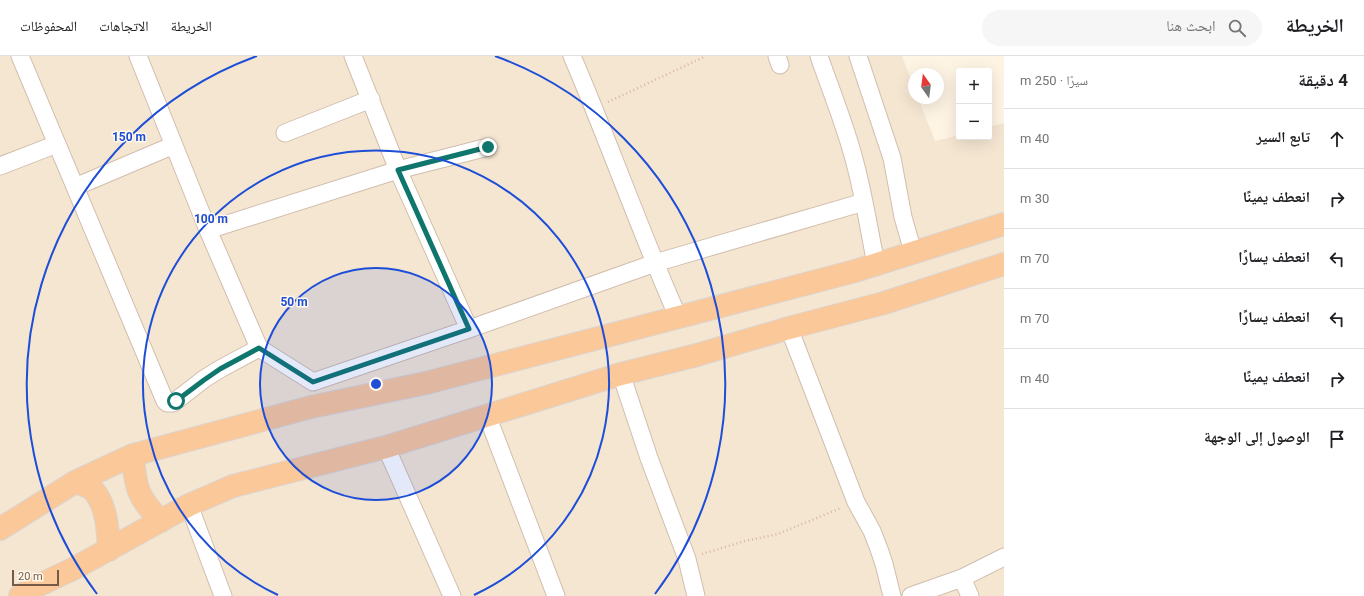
<!DOCTYPE html>
<html lang="ar">
<meta charset="utf-8">
<style>
:root{--surface:#fff;--page:#f6f6f6;--text:#202124;--muted:#757577;--line:#e0e0e0}
body{margin:0;font-family:Roboto,"Noto Naskh Arabic",sans-serif;background:var(--page);color:var(--text);direction:rtl}
.controls{position:absolute;right:12px;top:12px;display:grid;overflow:hidden;border-radius:4px;box-shadow:0 4px 16px #0002}
.controls button{width:36px;height:36px;display:grid;place-items:center;padding:0;border:0;border-bottom:1px solid var(--line);background:var(--surface);color:var(--text);font:20px sans-serif}
.compass{position:absolute;left:908px;top:12px;width:36px;height:36px;border-radius:50%;background:var(--surface);box-shadow:0 4px 16px #0002;rotate:346deg}
.scale{position:absolute;left:12px;bottom:10px;width:47px;box-sizing:border-box;padding-left:4px;border:2px solid #765a49;border-top:0;font-size:11px;line-height:14px;white-space:nowrap;color:#765a49;-webkit-text-stroke:3px #fff8eb;paint-order:stroke}
.stop{position:absolute;width:12px;height:12px;margin:-9px;border:3px solid #0f766e;border-radius:50%;background:#fff}
.stop.end{background:#0f766e;border-color:#fff;box-shadow:0 1px 4px #0008}
.list{margin:0;padding:0;list-style:none}
h2{display:flex;justify-content:space-between;align-items:center;height:52px;margin:0;padding:0 16px;font-size:17px}
h2 small{font-size:13px;font-weight:400;color:var(--muted)}
.list li{display:grid;grid-template-columns:26px 1fr auto;gap:12px;align-items:center;box-sizing:border-box;height:60px;padding:0 16px;border-top:1px solid var(--line)}
.list b{display:block;font-size:15px;white-space:nowrap}
.list em{font-size:13px;font-style:normal;color:var(--muted)}
.icon{flex:none;width:22px;height:22px;fill:none;stroke:currentColor;stroke-width:2;stroke-linecap:round;stroke-linejoin:round}
.map{position:relative;flex:none;width:1004px;height:540px;overflow:hidden;direction:ltr}
header{display:flex;align-items:center;gap:24px;box-sizing:border-box;height:56px;padding:0 20px;background:var(--surface);border-bottom:1px solid var(--line)}
header strong{font-size:19px}
nav{display:flex;gap:22px;margin-inline-start:auto;font-size:14px}
.search{width:280px;height:36px;background:var(--page);display:flex;align-items:center;gap:10px;box-sizing:border-box;padding:0 14px;border-radius:22px;color:var(--muted);font-size:15px}
main{display:flex}
aside{flex:1;background:var(--surface)}
.map>svg:first-child{display:block}
.residential{fill:#f5e6d2}
.lines{fill:none;stroke-linecap:round;stroke-linejoin:round}
.minor-casing{stroke:#d1bead;stroke-width:19}
.trunk-casing{stroke:#dbd4d0;stroke-width:24}
.path{stroke:#d8b69e;stroke-width:2.5;stroke-dasharray:1 3;stroke-linecap:butt}
.minor{stroke:#fff;stroke-width:17}
.trunk{stroke:#fbc89a;stroke-width:22}
.route{stroke:#0f766e;stroke-width:5}
.ring{fill:none;stroke:#1d4ed8;stroke-width:2}
.centre{fill:#1d4ed8;stroke:#fff8eb;stroke-width:2}
.ring-label{font-size:12px;text-anchor:middle;font-weight:bold;fill:#1d4ed8;stroke:#fff8eb;stroke-width:3;stroke-linejoin:round;paint-order:stroke}
</style>
<header>
<strong>الخريطة</strong>
<div class="search"><svg class="icon" aria-label="search" viewBox="0 0 24 24"><circle cx="10" cy="10" r="6"/><path d="M15 15l6 6"/></svg>ابحث هنا</div>
<nav><a>الخريطة</a><a>الاتجاهات</a><a>المحفوظات</a></nav>
</header>
<main>
<aside>
<h2>4 دقيقة<small>سيرًا · 250 m</small></h2>
<ul class="list">
<li><svg class="icon" aria-label="ahead" viewBox="0 0 24 24"><path d="M12 20V5M6 11l6-6 6 6"/></svg><div><b>تابع السير</b></div><em>40 m</em></li>
<li><svg class="icon" aria-label="right" viewBox="0 0 24 24"><path d="M7 20v-9h11M14 6l5 5-5 5"/></svg><div><b>انعطف يمينًا</b></div><em>30 m</em></li>
<li><svg class="icon" aria-label="left" viewBox="0 0 24 24"><path d="M17 20v-9H6M10 6l-5 5 5 5"/></svg><div><b>انعطف يسارًا</b></div><em>70 m</em></li>
<li><svg class="icon" aria-label="left" viewBox="0 0 24 24"><path d="M17 20v-9H6M10 6l-5 5 5 5"/></svg><div><b>انعطف يسارًا</b></div><em>70 m</em></li>
<li><svg class="icon" aria-label="right" viewBox="0 0 24 24"><path d="M7 20v-9h11M14 6l5 5-5 5"/></svg><div><b>انعطف يمينًا</b></div><em>40 m</em></li>
<li><svg class="icon" aria-label="arrive" viewBox="0 0 24 24"><path d="M6 21V4h12l-3 4 3 4H6"/></svg><div><b>الوصول إلى الوجهة</b></div></li>
</ul>
</aside>
<div class="map">
<svg width="1004" height="540" viewBox="0 0 1004 540">
<rect width="100%" height="100%" fill="#fdf4e4"/>
<path class="residential" d="M 0,0 L 902,0 L 914,31 L 914,42 L 918,42 L 935,85 L 959,79 L 959,81 L 989,81 L 989,71 L 1004,67 L 1004,540 L 0,540 Z"/>
<g class="lines">
<g class="minor-casing">
<path id="minor" d="M 20,0 L 165,345 L 167,347 L 173,347 L 204,323 L 220,313 L 259,292
M 138,0 L 208,174 L 259,292 L 313,326 L 469,273 L 655,207 L 864,146
M 353,0 L 398,114 L 469,273
M 572,0 C 609,86 640,175 678,261
M 777,0 L 780,9
M 819,0 C 831,35 846,71 855,107 C 864,140 869,174 876,208
M 858,0 L 892,102 L 903,161 L 913,196
M 285,77 L 371,43
M 0,110 L 57,88
M 75,131 L 174,89
M 208,174 L 398,114 L 488,91
M 789,272 L 856,446 L 872,475 L 879,493 L 884,508 L 892,540
M 621,318 L 649,402 L 687,503 L 696,540
M 487,359 L 556,540
M 386,391 L 452,540
M 189,449 L 223,540
M 962,522 L 970,540
M 911,540 L 962,522 L 1004,501"/>
</g>
<g class="trunk-casing">
<path id="trunk" d="M 133,399 C 135,432 138,442 161,465
M 75,426 C 80,428 89,430 93,434 C 107,449 108,475 109,494
M 0,473 L 75,426 L 133,399 L 311,351 L 426,327 L 855,215 L 1004,168
M 20,540 L 33,532 L 75,512 L 189,449 L 233,430 L 386,391 L 621,318 L 697,299 L 789,272 L 884,247 L 1004,208"/>
</g>
<path class="path" d="M 608,46 L 706,0
M 702,498 L 745,485 L 778,478 L 841,452"/>
<use href="#minor" class="minor"/>
<use href="#trunk" class="trunk"/>
</g>
<g class="lines">
<path class="route" d="M 176,345 L 204,324 L 220,313 L 259,292 L 313,326 L 469,273 L 398,114 L 488,91"/>
</g>
<circle cx="376" cy="328" r="116" fill="#1d4ed8" fill-opacity=".12"/>
<g class="ring">
<circle cx="376" cy="328" r="116"/>
<path d="M278 539A233 233 0 1 1 474 539"/>
<path d="M97 538A349 349 0 0 1 257 0M495 0A349 349 0 0 1 655 538"/>
</g>
<circle cx="376" cy="328" r="6" class="centre"/>
<g class="ring-label">
<text x="129" y="85">150 m</text>
<text x="211" y="167">100 m</text>
<text x="294" y="250">50 m</text>
</g>
</svg>
<div class="controls">
<button>+</button>
<button>−</button>
</div>
<svg class="compass" viewBox="-18 -18 36 36"><path d="M0-13l5 13h-10z" fill="#e53935"/><path d="M0 13l5-13h-10z" fill="#757577"/></svg>
<div class="scale">20 m</div>
<div class="stop" style="left:176px;top:345px"></div>
<div class="stop end" style="left:488px;top:91px"></div>
</div>
</main>
